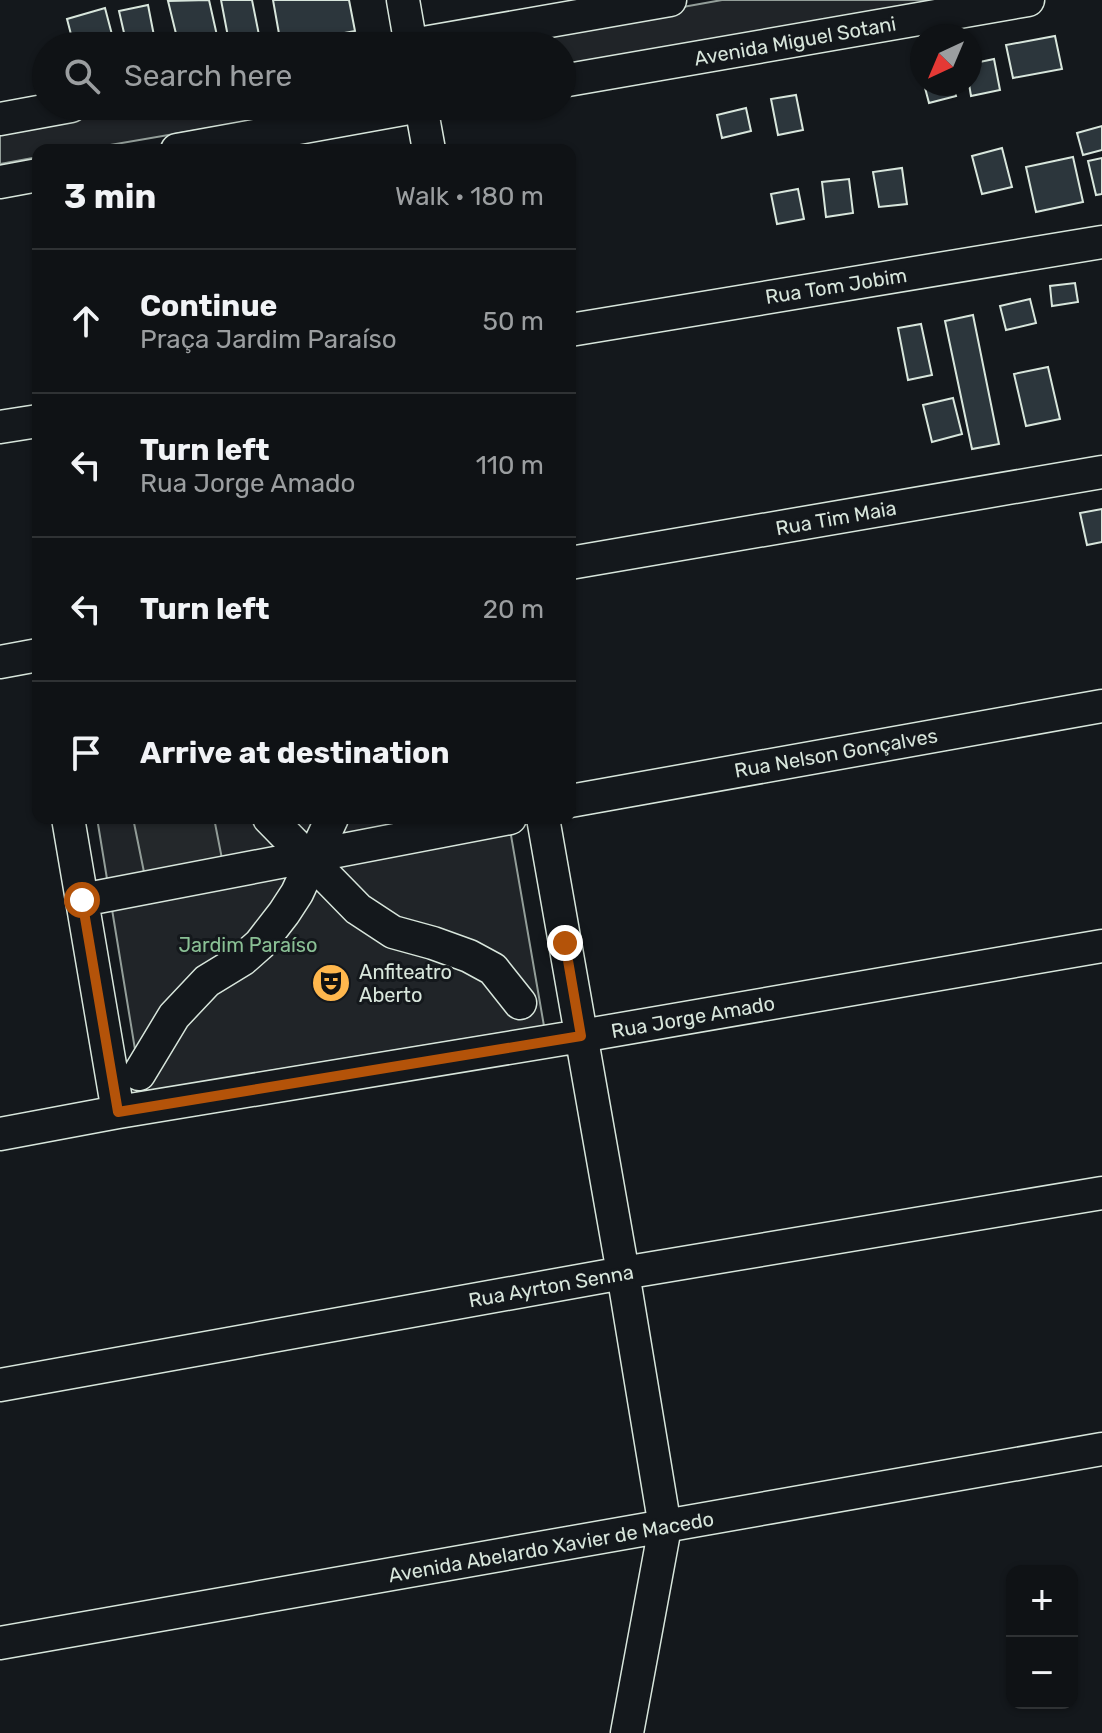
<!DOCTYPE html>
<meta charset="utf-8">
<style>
:root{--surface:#0f1215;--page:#181b1e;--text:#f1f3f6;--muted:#9b9ea0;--line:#2f3234}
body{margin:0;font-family:Rubik,sans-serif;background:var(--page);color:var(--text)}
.controls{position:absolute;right:24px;bottom:24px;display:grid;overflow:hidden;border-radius:16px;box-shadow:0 2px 6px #0004}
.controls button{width:72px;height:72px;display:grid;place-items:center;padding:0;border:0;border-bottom:2px solid var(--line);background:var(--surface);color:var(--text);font:40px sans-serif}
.compass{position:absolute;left:910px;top:24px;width:72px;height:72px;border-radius:50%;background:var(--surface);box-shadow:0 2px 6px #0004;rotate:224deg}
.stop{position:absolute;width:24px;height:24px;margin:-18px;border:6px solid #b45309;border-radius:50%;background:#fff}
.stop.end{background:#b45309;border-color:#fff;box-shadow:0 2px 8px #0008}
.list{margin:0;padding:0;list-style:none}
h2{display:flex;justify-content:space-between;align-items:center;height:104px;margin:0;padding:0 32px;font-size:34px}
h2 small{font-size:26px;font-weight:400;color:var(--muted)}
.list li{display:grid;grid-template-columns:52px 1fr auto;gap:24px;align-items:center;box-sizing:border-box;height:144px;padding:0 32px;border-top:2px solid var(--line)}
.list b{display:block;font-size:30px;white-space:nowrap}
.list p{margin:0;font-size:26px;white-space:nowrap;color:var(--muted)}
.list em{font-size:26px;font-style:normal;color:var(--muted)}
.icon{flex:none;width:44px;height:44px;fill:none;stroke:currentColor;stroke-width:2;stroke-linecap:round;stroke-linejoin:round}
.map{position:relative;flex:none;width:1102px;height:1733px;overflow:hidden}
.search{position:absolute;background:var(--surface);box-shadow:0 2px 6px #0004;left:32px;top:32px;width:544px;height:88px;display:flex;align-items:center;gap:20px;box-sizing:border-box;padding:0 28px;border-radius:44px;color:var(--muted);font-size:30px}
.panel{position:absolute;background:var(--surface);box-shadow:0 2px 6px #0004;left:32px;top:144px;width:544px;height:680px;border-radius:16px}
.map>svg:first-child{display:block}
.green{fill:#202428;stroke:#939e99;stroke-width:2}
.parking{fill:#24282b;stroke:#939e99;stroke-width:2}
.building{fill:#2c363c;stroke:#d8e6dc;stroke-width:2}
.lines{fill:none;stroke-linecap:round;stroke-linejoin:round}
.minor-casing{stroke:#d8e6dc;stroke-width:35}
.minor{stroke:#14181c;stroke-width:32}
.route{stroke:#b45309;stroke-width:10}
.labels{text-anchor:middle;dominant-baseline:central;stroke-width:6;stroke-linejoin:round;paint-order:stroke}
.street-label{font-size:20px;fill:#d8e6dc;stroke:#14181c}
.park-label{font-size:20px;fill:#8ac095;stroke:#14181c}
.poi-label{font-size:20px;fill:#d8e6dc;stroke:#14181c;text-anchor:start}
</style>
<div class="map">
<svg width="1102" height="1733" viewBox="0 0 1102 1733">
<rect width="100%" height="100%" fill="#14181c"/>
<path class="green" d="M 722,0 L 972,0 L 562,69 L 562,46 L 464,46 Z
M 128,106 L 337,106 L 81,150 L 38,150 L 38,157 L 0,164 L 0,127 Z
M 97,818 L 508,818 L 544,1026 L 142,1092 Z"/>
<path class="parking" d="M 133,818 L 214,818 L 223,864 L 145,877 Z"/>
<path class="building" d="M 209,0 L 218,40 L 194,46 L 179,46 L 168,1 Z
M 221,0 L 252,0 L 259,35 L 229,42 Z
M 273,0 L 349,0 L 355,31 L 281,45 Z
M 148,5 L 156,46 L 127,46 L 119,11 Z
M 105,8 L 115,46 L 74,46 L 67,19 Z
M 1055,36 L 1062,69 L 1013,78 L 1006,45 Z
M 994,59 L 1000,90 L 971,96 L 969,84 L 970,64 Z
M 924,84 L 952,84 L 956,96 L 929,103 Z
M 796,95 L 803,130 L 778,135 L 771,99 Z
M 746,108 L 751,131 L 722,138 L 717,115 Z
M 1102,126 L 1102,150 L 1083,155 L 1077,133 Z
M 1002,148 L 1012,187 L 982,194 L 972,156 Z
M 1073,157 L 1083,202 L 1036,212 L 1026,167 Z
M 1102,158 L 1102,194 L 1096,195 L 1088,161 Z
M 902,168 L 907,204 L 879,207 L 873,172 Z
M 849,179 L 853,213 L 826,217 L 822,182 Z
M 798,189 L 804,219 L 777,224 L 771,194 Z
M 1075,283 L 1078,302 L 1052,306 L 1050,286 Z
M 1030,299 L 1036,323 L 1006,330 L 1000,306 Z
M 973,315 L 999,444 L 972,449 L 945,321 Z
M 921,324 L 932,375 L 908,380 L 898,328 Z
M 1048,367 L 1060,419 L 1026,426 L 1014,374 Z
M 953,398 L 962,434 L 932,442 L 923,405 Z
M 1102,509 L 1102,542 L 1087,545 L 1080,513 Z"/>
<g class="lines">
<g class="minor-casing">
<path id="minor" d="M 403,0 L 411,46
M 406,46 L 670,0
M 562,81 L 1028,0
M 421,106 L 429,150
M 0,119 L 71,106
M 177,150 L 420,106
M 0,182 L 38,175
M 570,330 L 1102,242
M 0,427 L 38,421
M 570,563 L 1102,472
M 0,662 L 38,655
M 570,801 L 1102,706
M 68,818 L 118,1112
M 269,818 L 358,909 L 393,932 L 433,943 L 469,956 L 493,969 L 520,1003
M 543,818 L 623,1273 L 665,1527 L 627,1733
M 82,900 L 510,818
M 139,1074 L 174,1016 L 207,981 L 243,959 L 260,944 L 284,913 L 297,893 L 332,818
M 0,1134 L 118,1112 L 581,1036 L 1102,946
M 0,1385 L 623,1273 L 1102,1193
M 0,1643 L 1102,1449"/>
</g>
<use href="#minor" class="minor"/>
</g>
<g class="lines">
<path class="route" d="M 82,900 L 118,1112 L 581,1036 L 565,943"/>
</g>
<defs>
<g id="theatre-disc" transform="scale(2)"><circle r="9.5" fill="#ffb74d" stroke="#14181c"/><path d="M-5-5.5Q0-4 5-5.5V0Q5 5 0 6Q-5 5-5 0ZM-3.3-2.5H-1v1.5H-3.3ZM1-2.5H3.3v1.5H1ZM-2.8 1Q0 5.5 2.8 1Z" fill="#111"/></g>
</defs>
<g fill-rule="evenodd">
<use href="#theatre-disc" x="331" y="983"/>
</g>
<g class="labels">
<g class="street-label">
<text transform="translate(795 41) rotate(-10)">Avenida Miguel Sotani</text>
<text transform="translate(836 286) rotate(-9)">Rua Tom Jobim</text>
<text transform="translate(836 518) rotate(-10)">Rua Tim Maia</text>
<text transform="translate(836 753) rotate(-10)">Rua Nelson Gonçalves</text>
<text transform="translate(693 1017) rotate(-10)">Rua Jorge Amado</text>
<text transform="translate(551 1286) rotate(-10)">Rua Ayrton Senna</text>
<text transform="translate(551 1547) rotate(-10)">Avenida Abelardo Xavier de Macedo</text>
</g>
<g class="park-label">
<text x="248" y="945">Jardim Paraíso</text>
</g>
<g class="poi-label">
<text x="359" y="972">Anfiteatro<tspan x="359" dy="23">Aberto</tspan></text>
</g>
</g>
</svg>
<div class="controls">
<button>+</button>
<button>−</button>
</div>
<svg class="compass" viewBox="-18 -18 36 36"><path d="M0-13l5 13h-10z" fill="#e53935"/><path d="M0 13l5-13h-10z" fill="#9b9ea0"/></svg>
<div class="stop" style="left:82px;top:900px"></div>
<div class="stop end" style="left:565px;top:943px"></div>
<div class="search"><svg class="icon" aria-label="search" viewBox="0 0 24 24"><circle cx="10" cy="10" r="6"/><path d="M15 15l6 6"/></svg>Search here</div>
<section class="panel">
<h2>3 min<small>Walk · 180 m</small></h2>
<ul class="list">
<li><svg class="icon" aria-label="ahead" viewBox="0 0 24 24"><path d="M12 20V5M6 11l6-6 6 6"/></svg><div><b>Continue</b><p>Praça Jardim Paraíso</p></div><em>50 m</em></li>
<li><svg class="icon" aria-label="left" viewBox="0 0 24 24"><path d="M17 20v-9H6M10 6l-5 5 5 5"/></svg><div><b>Turn left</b><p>Rua Jorge Amado</p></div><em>110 m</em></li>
<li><svg class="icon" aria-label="left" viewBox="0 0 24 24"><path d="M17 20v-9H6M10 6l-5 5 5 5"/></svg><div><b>Turn left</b></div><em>20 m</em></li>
<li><svg class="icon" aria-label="arrive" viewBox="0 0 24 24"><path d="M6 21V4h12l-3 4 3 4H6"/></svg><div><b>Arrive at destination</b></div></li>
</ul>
</section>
</div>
